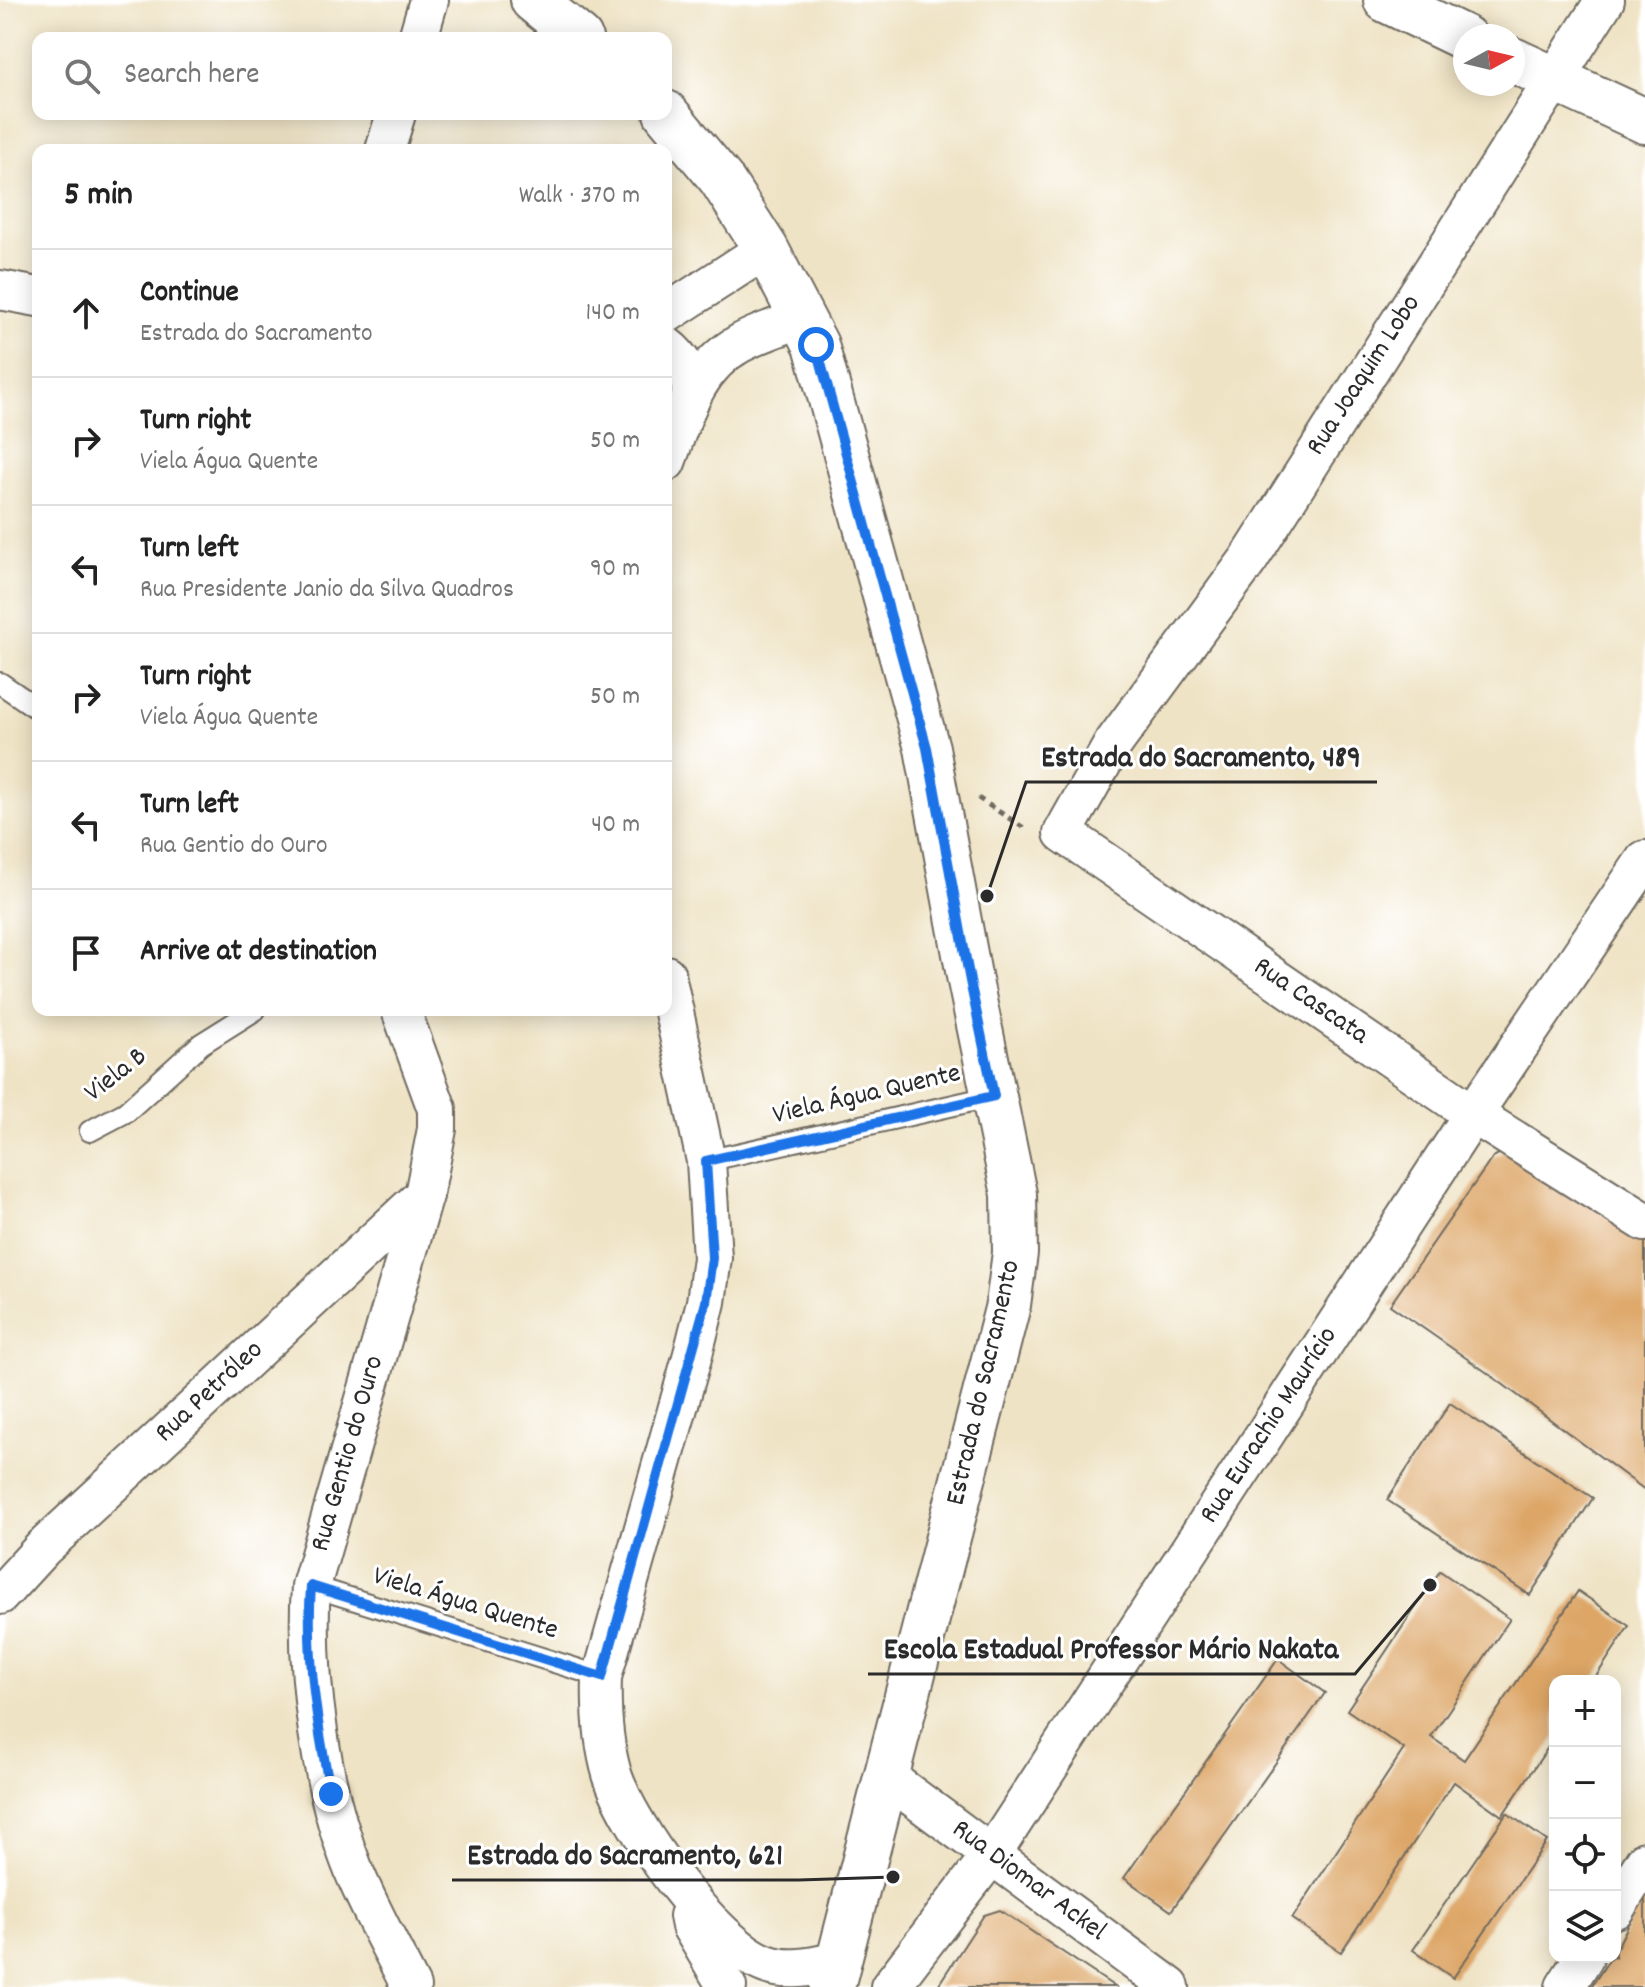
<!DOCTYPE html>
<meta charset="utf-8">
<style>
:root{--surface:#fff;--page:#f6f6f6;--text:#222;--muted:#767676;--line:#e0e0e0}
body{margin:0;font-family:Dekko,sans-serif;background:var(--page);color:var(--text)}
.controls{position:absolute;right:24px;bottom:24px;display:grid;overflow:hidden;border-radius:16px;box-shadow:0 4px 20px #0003}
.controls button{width:72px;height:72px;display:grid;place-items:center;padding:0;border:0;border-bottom:2px solid var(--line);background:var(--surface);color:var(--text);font:40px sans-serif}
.compass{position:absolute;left:1453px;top:24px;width:72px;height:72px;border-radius:50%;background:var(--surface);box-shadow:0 4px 20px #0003;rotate:82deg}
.stop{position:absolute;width:24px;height:24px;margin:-18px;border:6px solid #1a73e8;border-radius:50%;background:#fff}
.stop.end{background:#1a73e8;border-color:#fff;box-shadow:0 2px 8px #0008}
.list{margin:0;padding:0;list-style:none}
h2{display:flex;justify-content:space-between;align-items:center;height:104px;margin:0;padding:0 32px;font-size:34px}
h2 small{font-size:26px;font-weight:400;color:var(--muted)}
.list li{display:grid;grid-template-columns:52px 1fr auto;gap:24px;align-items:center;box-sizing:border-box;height:128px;padding:0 32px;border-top:2px solid var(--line)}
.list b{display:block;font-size:30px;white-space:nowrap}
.list p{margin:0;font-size:26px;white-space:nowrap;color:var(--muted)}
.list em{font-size:26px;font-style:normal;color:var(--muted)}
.icon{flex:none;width:44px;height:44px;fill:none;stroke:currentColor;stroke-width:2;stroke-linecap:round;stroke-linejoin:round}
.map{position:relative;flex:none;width:1645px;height:1987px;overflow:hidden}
.search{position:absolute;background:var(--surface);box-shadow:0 4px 20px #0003;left:32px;top:32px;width:640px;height:88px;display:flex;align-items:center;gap:20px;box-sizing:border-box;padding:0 28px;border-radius:16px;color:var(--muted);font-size:30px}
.panel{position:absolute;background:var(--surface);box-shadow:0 4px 20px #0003;left:32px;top:144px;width:640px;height:872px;border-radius:16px}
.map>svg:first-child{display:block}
.building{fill:#dda666}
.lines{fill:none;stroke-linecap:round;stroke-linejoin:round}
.service-casing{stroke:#706b61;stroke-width:24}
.minor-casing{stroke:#706b61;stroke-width:42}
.tertiary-casing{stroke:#706b61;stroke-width:48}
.secondary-casing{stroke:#706b61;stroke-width:48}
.path{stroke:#706b61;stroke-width:5;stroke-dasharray:6 6;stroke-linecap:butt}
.service{stroke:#fff;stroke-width:20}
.minor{stroke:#fff;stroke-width:38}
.tertiary{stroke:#fff;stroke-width:44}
.secondary{stroke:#fff;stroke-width:44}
.route{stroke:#1a73e8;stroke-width:10}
.labels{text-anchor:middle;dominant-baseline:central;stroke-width:6;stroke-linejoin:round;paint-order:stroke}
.street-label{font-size:28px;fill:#2b2b2b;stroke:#fff}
.leader{fill:none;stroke:#2b2b2b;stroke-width:3}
.callout-dot{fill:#2b2b2b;stroke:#fff;stroke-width:3}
.callout-label{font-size:30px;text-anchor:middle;font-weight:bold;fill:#2b2b2b;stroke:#fff;stroke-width:6;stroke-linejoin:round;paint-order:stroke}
</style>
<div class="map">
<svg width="1645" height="1987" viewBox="0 0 1645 1987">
<rect width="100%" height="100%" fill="#fff"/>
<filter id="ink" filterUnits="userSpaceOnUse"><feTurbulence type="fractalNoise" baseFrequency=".0125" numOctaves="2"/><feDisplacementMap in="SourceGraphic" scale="16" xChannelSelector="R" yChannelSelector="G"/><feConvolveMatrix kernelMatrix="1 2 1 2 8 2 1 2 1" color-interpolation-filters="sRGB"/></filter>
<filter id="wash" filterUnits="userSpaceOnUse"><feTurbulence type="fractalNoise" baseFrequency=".006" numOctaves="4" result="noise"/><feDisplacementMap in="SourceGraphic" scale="32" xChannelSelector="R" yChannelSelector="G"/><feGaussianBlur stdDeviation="1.8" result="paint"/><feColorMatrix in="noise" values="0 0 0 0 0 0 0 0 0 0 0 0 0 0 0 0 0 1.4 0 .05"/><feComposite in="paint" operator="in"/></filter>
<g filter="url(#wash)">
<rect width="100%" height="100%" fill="#efe3c5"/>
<g id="blocks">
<path class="building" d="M 1508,1149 L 1645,1242 L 1645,1490 L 1489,1374 L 1390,1305 L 1493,1157 Z
M 1450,1403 L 1593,1498 L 1530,1595 L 1387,1500 Z
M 1440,1571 L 1510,1619 L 1431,1737 L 1464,1760 L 1578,1591 L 1629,1626 L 1593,1681 L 1555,1681 L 1555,1737 L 1502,1816 L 1454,1782 L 1341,1952 L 1292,1919 L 1404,1749 L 1347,1710 Z
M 1278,1659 L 1325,1693 L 1171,1911 L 1124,1878 Z
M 1507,1813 L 1547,1841 L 1453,1978 L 1413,1950 Z
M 1645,1893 L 1645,1987 L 1591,1987 L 1611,1957 L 1615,1957 L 1615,1951 Z
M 1000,1910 L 1037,1935 L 1115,1987 L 937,1987 L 984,1915 Z"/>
</g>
</g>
<g filter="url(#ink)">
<use href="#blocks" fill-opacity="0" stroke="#706b61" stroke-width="2"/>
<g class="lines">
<g class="service-casing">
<path id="service" d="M 0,683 L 38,709
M 90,1131 L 126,1112 L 201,1044 L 255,1010
M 706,1161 L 994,1096
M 311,1586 L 602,1677"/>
</g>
<g class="minor-casing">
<g id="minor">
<path id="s1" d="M 1605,0 L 1249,559 L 1113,744 L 1063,833 L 1473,1114 L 1645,1222"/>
<path d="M 418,38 L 429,0"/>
<path d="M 385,150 L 396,114"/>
<path d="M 0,290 L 38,297"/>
<path d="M 666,314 L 766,249"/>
<path d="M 666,346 C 681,357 692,376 691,394"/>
<path d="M 666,462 C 683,417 694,369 739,344 C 758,333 782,326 802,318"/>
<path d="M 666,975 L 706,1161 L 712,1258 L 706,1302 L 693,1354 L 602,1677 C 601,1708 603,1743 612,1774 C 629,1827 713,1944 766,1964 C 789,1973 815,1966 838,1961"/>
<path d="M 401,1010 L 437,1109 L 437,1129 L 424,1195 L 311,1586 C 305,1673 321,1790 354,1871 C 370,1910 392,1949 411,1987"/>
<path id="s2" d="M 0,1595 L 43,1548 L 424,1195"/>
<path id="s3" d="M 885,1776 L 1170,1987"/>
<path d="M 1615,1909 L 1645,1861"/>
<path d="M 689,1916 L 691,1926 L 727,1987"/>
<path id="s4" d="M 890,1987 L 992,1854 L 1473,1114 L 1645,860"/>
<path d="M 1565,1987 L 1584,1957"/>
</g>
</g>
<g class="tertiary-casing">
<path id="tertiary" d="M 533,0 L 580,38
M 666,113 L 721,179 L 766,249 L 816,345 L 927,748 L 970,981 L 1014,1194 L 1015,1253 L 1008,1305 L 832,1987"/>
</g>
<g class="secondary-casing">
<path id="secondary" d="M 1386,0 L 1465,38
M 1513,60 L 1645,121"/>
</g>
<path class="path" d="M 978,798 L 1027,830"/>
<use href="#service" class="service"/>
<use href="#minor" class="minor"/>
<use href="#tertiary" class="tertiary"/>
<use href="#secondary" class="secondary"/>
</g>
</g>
<g class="lines" filter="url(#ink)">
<path class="route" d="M 331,1794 C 317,1725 306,1657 311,1586 L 602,1677 L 706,1302 L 712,1258 L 706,1161 L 994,1096 L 970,981 L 927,748 L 816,345"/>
</g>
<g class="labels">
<g class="street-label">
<text transform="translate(1365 376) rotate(-57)">Rua Joaquim Lobo</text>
<text stroke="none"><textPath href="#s1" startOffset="1294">Rua Cascata</textPath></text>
<text transform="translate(117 1076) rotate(-38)">Viela B</text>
<text transform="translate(867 1096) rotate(-13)">Viela Água Quente</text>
<text transform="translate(985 1383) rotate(-77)">Estrada do Sacramento</text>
<text stroke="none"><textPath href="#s2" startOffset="292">Rua Petróleo</textPath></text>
<text stroke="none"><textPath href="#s4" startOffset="678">Rua Eurachio Maurício</textPath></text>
<text transform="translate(349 1454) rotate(-74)">Rua Gentio do Ouro</text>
<text transform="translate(465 1605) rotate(17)">Viela Água Quente</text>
<text stroke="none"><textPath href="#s3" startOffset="178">Rua Diomar Ackel</textPath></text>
</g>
</g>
<path class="leader" d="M987 896L1026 782H1377M1430 1585L1355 1674H868M893 1877L799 1880H452"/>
<g class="callout-dot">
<circle cx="987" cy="896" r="8"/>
<circle cx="1430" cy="1585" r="8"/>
<circle cx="893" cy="1877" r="8"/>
</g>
<g class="callout-label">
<text x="1201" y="766">Estrada do Sacramento, 489</text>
<text x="1111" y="1658">Escola Estadual Professor Mário Nakata</text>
<text x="625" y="1864">Estrada do Sacramento, 621</text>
</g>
</svg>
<div class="controls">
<button>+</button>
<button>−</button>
<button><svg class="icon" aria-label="locate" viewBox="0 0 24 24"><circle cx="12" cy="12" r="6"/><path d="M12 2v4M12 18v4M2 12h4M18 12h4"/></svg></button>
<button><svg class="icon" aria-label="layers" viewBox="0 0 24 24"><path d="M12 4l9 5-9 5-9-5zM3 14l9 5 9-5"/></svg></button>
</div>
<svg class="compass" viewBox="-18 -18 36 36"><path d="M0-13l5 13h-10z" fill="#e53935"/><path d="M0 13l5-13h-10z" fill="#767676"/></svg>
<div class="stop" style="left:816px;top:345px"></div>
<div class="stop end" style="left:331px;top:1794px"></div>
<div class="search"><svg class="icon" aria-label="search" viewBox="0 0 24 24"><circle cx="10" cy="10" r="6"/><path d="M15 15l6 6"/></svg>Search here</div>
<section class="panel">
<h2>5 min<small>Walk · 370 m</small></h2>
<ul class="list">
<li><svg class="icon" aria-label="ahead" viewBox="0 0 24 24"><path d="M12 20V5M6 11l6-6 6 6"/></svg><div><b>Continue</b><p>Estrada do Sacramento</p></div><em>140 m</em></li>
<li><svg class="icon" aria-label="right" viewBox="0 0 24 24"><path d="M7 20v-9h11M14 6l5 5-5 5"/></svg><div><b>Turn right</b><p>Viela Água Quente</p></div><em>50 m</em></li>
<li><svg class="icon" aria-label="left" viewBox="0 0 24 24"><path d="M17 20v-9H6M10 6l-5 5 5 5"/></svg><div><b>Turn left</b><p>Rua Presidente Janio da Silva Quadros</p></div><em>90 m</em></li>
<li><svg class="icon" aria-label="right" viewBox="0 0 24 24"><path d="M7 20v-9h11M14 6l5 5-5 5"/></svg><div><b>Turn right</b><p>Viela Água Quente</p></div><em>50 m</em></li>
<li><svg class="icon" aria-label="left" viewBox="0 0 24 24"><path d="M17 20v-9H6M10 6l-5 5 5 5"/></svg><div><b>Turn left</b><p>Rua Gentio do Ouro</p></div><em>40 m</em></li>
<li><svg class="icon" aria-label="arrive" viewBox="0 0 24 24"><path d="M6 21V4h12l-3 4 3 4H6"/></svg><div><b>Arrive at destination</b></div></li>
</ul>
</section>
</div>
